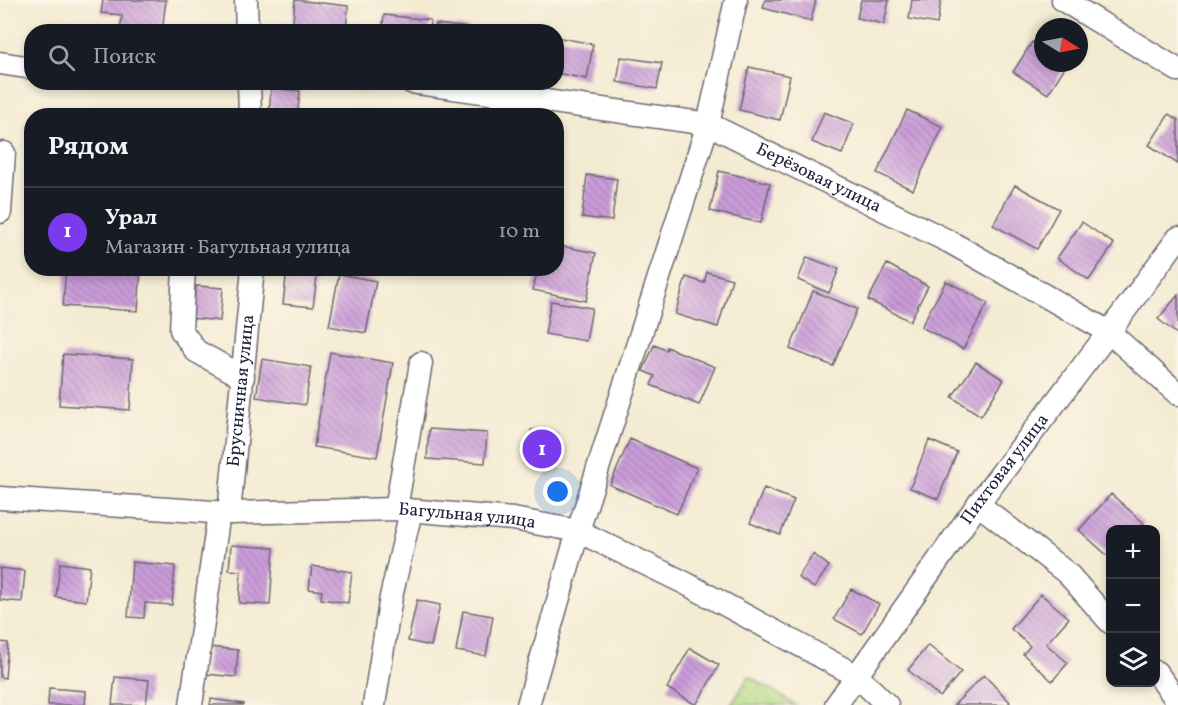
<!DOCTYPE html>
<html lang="ru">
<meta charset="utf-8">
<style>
:root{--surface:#171b24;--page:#242831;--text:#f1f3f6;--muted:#9ea1a6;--line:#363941;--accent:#7c3aed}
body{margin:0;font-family:Vollkorn,serif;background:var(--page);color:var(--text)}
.controls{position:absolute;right:18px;bottom:18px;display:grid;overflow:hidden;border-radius:12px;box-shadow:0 3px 9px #0003}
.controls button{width:54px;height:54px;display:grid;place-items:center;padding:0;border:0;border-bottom:2px solid var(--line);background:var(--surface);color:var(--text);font:30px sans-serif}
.compass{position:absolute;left:1034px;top:18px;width:54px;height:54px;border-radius:50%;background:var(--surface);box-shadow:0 3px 9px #0003;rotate:100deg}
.you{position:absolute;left:558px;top:492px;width:21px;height:21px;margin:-15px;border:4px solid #fff;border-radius:50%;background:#1a73e8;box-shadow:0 0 0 9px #1a73e833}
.badge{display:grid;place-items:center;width:39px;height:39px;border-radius:50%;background:var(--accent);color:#fff;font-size:20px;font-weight:700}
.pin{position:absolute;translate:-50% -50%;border:3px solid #fff;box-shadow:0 2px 6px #0006}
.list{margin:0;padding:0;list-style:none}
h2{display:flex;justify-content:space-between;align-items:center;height:78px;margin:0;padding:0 24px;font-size:26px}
h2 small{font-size:20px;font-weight:400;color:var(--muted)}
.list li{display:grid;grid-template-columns:39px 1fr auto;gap:18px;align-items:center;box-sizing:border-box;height:90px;padding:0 24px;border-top:2px solid var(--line)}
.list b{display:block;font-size:22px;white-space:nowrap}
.list p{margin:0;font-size:20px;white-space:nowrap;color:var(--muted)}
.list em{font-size:20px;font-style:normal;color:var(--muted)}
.icon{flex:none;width:33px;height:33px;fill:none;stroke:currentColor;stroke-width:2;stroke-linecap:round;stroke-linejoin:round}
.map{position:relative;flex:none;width:1178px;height:705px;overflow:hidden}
.search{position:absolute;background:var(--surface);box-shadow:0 3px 9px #0003;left:24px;top:24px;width:540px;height:66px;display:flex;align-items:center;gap:15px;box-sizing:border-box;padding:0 21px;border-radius:24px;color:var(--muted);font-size:22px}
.panel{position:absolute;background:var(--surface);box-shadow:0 3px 9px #0003;left:24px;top:108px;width:540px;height:168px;border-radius:24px}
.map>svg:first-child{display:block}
.park{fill:url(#park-dots);stroke:#6a7d5e;stroke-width:1.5}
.building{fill:url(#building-back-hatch)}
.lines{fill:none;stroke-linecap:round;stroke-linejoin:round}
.minor-casing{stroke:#6c6870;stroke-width:25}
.minor{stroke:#fff;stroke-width:22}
.labels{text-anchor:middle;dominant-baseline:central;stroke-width:5;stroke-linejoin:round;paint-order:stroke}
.street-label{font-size:18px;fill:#22223b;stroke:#fcf5e5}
</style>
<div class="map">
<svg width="1178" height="705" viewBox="0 0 1178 705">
<defs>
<pattern id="park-dots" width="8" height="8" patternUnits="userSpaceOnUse" patternTransform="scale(1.5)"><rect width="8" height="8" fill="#b3d881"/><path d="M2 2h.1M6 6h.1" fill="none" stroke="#9ab970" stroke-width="1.8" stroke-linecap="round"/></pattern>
<pattern id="building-back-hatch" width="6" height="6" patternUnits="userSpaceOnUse" patternTransform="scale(1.5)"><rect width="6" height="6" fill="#ca9cd9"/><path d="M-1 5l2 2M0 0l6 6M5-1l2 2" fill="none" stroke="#a47fb1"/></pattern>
</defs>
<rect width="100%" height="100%" fill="#fcf5e5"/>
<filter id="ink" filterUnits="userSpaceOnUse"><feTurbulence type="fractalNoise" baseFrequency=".0167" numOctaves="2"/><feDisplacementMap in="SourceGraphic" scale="12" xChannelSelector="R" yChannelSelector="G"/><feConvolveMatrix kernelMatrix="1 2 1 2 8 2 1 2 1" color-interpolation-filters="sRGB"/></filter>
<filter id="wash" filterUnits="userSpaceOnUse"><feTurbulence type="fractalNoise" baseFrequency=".008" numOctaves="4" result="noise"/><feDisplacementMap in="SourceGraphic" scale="24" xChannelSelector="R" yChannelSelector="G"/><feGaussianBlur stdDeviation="1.35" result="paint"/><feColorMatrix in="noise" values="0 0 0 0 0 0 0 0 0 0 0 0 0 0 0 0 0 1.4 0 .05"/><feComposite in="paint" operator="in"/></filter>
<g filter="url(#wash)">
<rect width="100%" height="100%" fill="#f4ebd3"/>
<path class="park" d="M 749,676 L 796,705 L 731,705 Z"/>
<g id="blocks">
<path class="building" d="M 103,0 L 166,0 L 162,32 L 120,32 L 122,15 L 101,13 Z
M 295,0 L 348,6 L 346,32 L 292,32 Z
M 765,0 L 816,0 L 811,21 L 763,8 Z
M 861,0 L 889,0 L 884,24 L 857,18 Z
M 912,0 L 941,0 L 937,24 L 909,19 Z
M 384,15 L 430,20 L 429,32 L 382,32 Z
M 436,24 L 470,28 L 470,32 L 435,32 Z
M 556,37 L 593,44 L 587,79 L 556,73 Z
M 1032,42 L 1043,49 L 1043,63 L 1067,64 L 1048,94 L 1013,72 Z
M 621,57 L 662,63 L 657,89 L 617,82 Z
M 749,67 L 790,76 L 780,120 L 739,110 Z
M 271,88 L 300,91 L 297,116 L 269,116 Z
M 907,110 L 943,127 L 913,190 L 877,173 Z
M 824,112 L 854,124 L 842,154 L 812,142 Z
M 1169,114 L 1178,120 L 1178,164 L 1149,145 Z
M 719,171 L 770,183 L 761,223 L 710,211 Z
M 587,175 L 617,179 L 612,221 L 582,217 Z
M 1015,185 L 1059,209 L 1037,249 L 993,225 Z
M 1082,222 L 1114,244 L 1089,280 L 1057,258 Z
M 556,245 L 596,253 L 586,301 L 533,290 L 538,268 L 556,268 Z
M 807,257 L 839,269 L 829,293 L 798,280 Z
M 887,264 L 928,286 L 910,321 L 868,300 Z
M 66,268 L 141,268 L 138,311 L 63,306 Z
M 287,268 L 318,268 L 313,307 L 283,304 Z
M 707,272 L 732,279 L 718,327 L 675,314 L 686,277 L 704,283 Z
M 339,274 L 376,281 L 366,333 L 329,326 Z
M 946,281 L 988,303 L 963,349 L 921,327 Z
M 196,286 L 223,288 L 220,321 L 192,318 Z
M 813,291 L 857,309 L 833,366 L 790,349 Z
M 1178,295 L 1178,335 L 1158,319 Z
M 551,301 L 592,308 L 586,341 L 545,334 Z
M 654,345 L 666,350 L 667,347 L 715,367 L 699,405 L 651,385 L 655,376 L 643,371 Z
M 330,352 L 393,363 L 377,457 L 314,447 Z
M 63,354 L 133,359 L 130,410 L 59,405 Z
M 262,359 L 311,367 L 305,405 L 256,397 Z
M 976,362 L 1004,380 L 981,416 L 952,397 Z
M 429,429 L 487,433 L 485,463 L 427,459 Z
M 531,430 L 558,434 L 554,467 L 526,463 Z
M 630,439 L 697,468 L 677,514 L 610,485 Z
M 929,440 L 957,452 L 938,499 L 910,488 Z
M 764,488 L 794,500 L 780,535 L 750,523 Z
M 1111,494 L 1144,523 L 1138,530 L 1110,530 L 1110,558 L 1079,530 Z
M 231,545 L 274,548 L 270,605 L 239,603 L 241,571 L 229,570 Z
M 813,554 L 829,566 L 814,588 L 798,577 Z
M 132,562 L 175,566 L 172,605 L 145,603 L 144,618 L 128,617 Z
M 60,563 L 90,567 L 86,601 L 56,597 Z
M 312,566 L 352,572 L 348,603 L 321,599 L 322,591 L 309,589 Z
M 0,568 L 25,571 L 22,602 L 0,600 Z
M 851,589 L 879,604 L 862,634 L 834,619 Z
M 1041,594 L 1069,618 L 1046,644 L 1068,663 L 1052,681 L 1023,654 L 1030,646 L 1011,629 Z
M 417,600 L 440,605 L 431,646 L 408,641 Z
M 463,611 L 493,616 L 486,656 L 456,651 Z
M 0,642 L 8,643 L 5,678 L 0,677 Z
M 928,645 L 961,672 L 940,697 L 908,670 Z
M 208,647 L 238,650 L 236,677 L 206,674 Z
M 690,648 L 719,665 L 696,705 L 667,688 Z
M 984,675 L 1010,702 L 1007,705 L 954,705 Z
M 115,677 L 149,680 L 146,705 L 112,705 Z
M 49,688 L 86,691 L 85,705 L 48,705 Z
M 211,699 L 244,704 L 244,705 L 210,705 Z"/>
</g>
</g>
<g filter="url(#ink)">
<use href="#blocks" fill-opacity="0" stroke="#6c6870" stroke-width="1.5"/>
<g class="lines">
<g class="minor-casing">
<g id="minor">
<path d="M 246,0 L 247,32"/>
<path d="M 1063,0 L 1178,70"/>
<path d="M 0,63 L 32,68"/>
<path d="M 249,82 L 250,116"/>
<path id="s1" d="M 411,82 L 708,124 L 950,242 L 1109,332 L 1178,394"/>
<path d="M 0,212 L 4,153"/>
<path d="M 184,268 L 181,330 L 196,351 L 243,377"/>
<path id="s2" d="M 0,498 L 229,513 L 396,509 L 513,519 L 578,531 L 685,583 L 857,676 L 887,705"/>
<path d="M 978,504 L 1068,574 L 1110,622"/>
<path d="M 396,509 L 421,363"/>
<path id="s3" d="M 229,513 L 253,268"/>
<path d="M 1156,672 L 1178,702"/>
<path d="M 191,705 L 219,513"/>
<path d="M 374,705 L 391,597 L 411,511"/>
<path d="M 528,705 L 578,531 L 708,124 L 736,0"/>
<path id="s4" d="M 836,705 L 978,504 L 1109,332 L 1178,238"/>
</g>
</g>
<use href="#minor" class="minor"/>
</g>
</g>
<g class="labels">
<g class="street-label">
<text stroke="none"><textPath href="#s1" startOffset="423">Берёзовая улица</textPath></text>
<text stroke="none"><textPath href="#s3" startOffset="123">Брусничная улица</textPath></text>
<text stroke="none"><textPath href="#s4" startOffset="290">Пихтовая улица</textPath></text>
<text stroke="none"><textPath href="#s2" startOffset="468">Багульная улица</textPath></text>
</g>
</g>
</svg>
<div class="controls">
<button>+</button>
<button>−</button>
<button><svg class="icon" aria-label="layers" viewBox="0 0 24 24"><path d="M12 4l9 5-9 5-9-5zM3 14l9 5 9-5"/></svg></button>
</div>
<svg class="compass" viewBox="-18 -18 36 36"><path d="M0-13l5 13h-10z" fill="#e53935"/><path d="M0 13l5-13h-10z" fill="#9ea1a6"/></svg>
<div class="you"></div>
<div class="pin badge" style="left:542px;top:449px">1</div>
<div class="search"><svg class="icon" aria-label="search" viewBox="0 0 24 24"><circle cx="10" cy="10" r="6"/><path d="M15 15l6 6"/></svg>Поиск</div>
<section class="panel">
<h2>Рядом<small></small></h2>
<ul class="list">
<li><span class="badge">1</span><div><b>Урал</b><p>Магазин · Багульная улица</p></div><em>10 m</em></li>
</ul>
</section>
</div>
